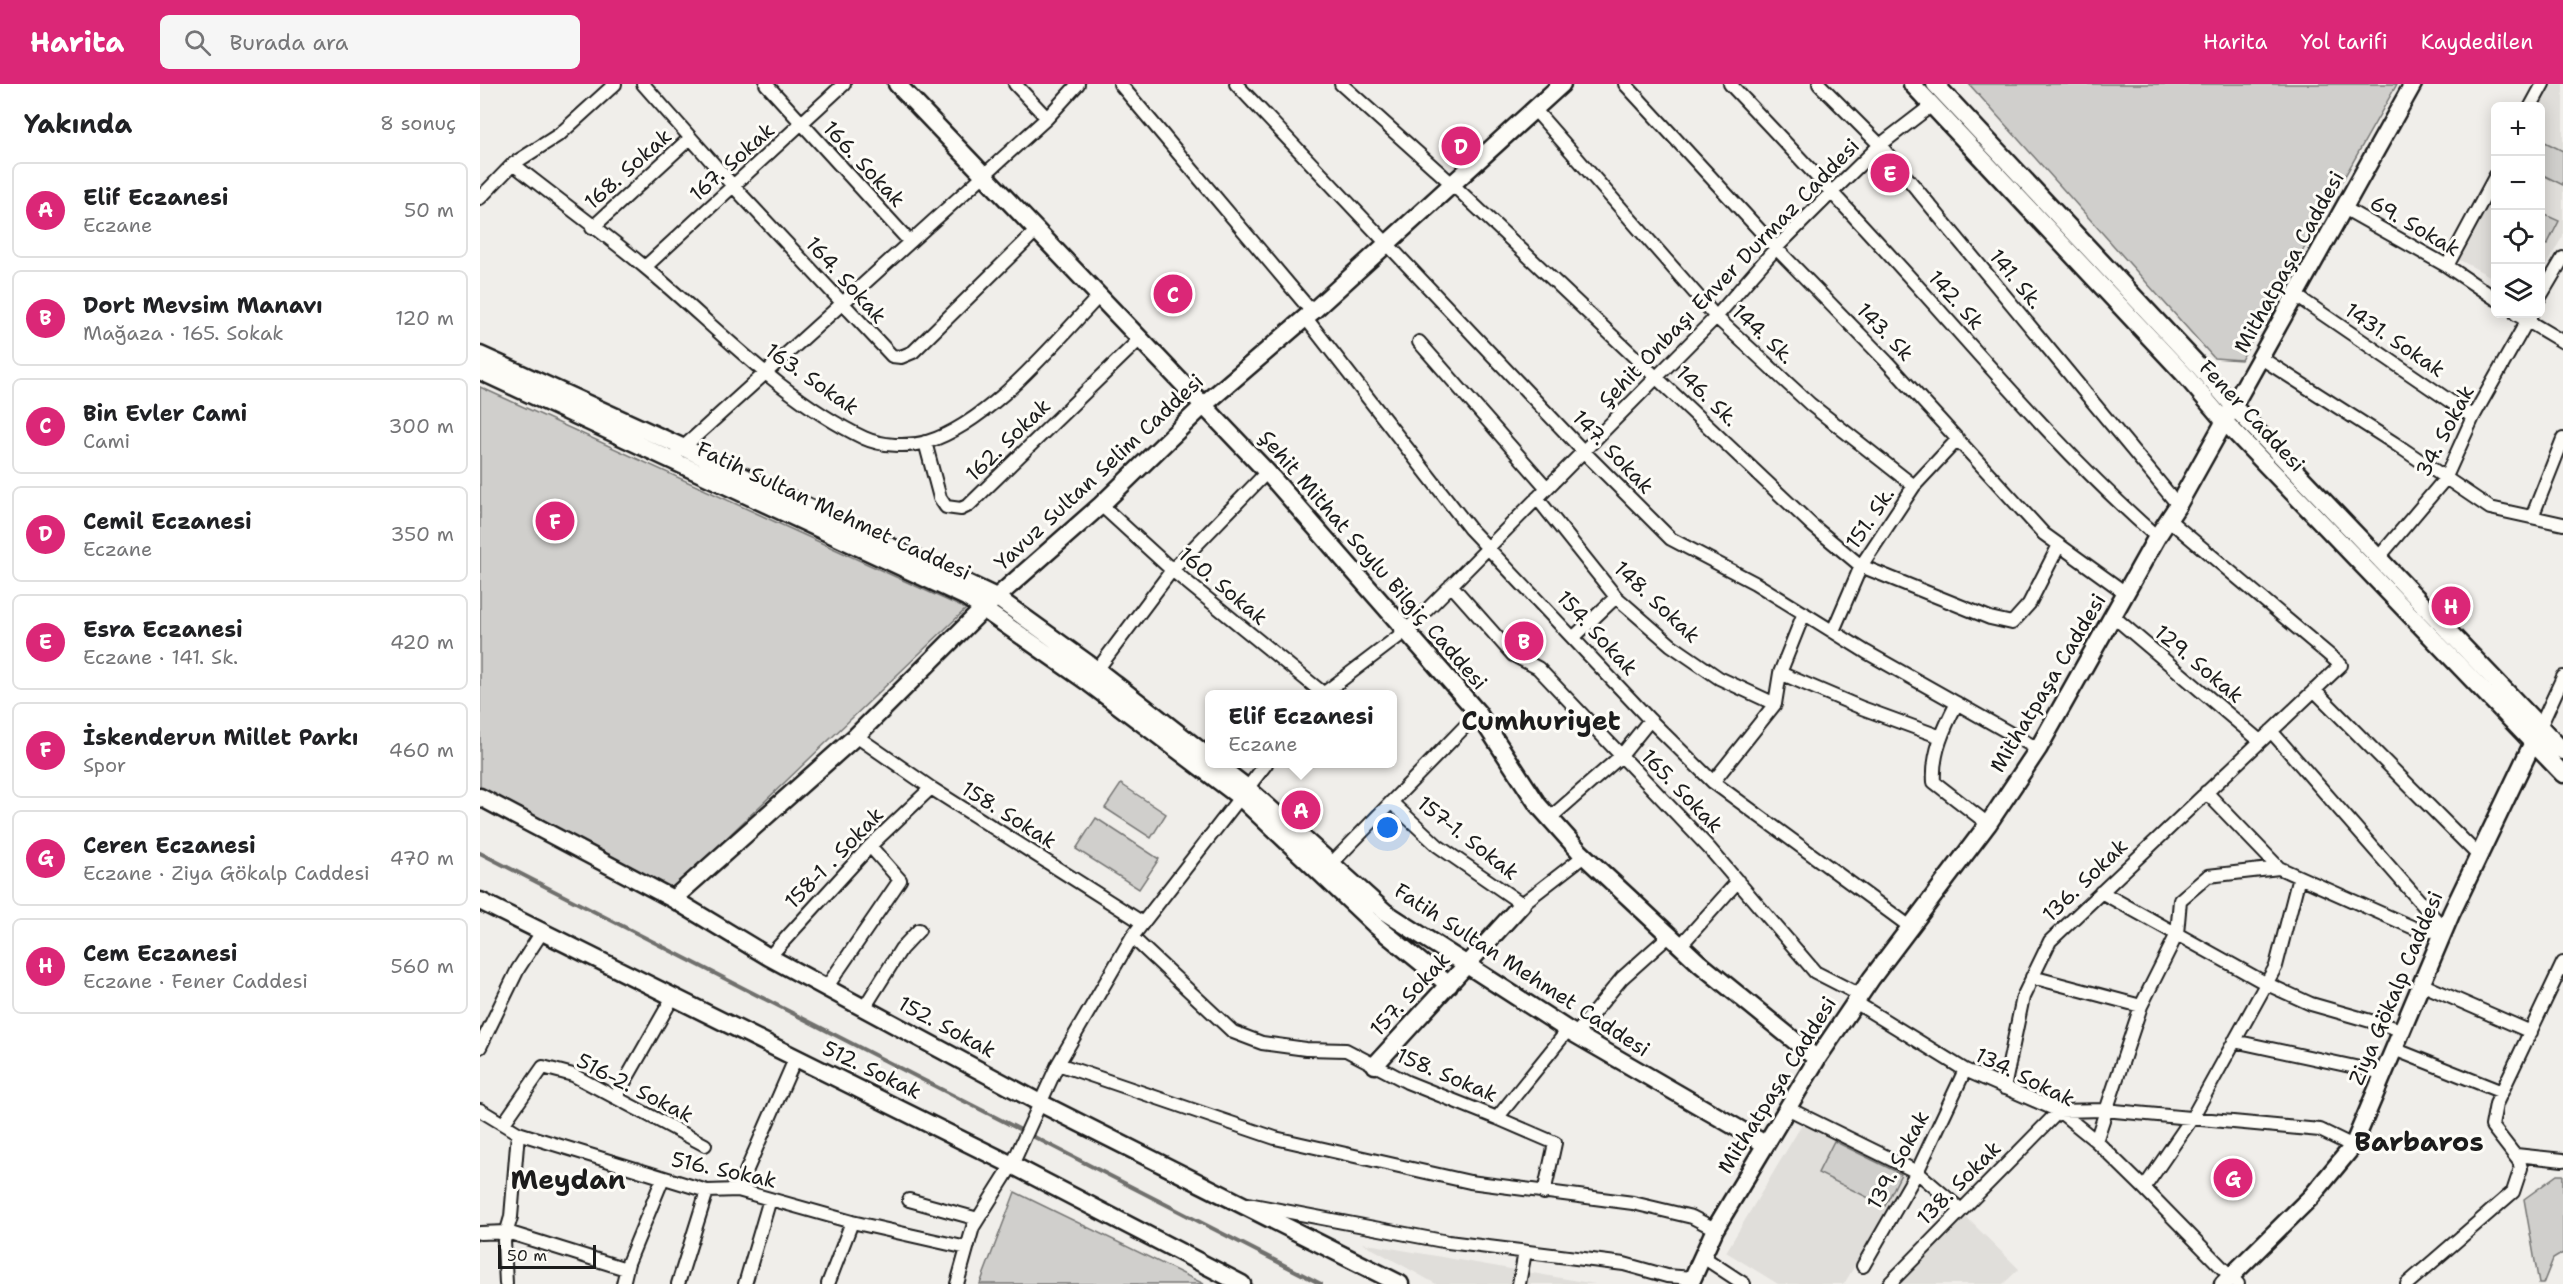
<!DOCTYPE html>
<html lang="tr">
<meta charset="utf-8">
<style>
:root{--surface:#fff;--page:#f6f6f6;--text:#202124;--muted:#757577;--line:#e0e0e0;--accent:#db2777}
body{margin:0;font-family:"Shantell Sans",sans-serif;background:var(--page);color:var(--text)}
.controls{position:absolute;right:18px;top:18px;display:grid;overflow:hidden;border-radius:9px;box-shadow:0 3px 15px #0003}
.controls button{width:54px;height:54px;display:grid;place-items:center;padding:0;border:0;border-bottom:2px solid var(--line);background:var(--surface);color:var(--text);font:30px sans-serif}
.scale{position:absolute;left:18px;bottom:15px;width:98px;box-sizing:border-box;padding-left:6px;border:3px solid #1c1c1c;border-top:0;font-size:16px;line-height:21px;white-space:nowrap;color:#1c1c1c;-webkit-text-stroke:4px #fdfcf7;paint-order:stroke}
.you{position:absolute;left:908px;top:744px;width:21px;height:21px;margin:-15px;border:4px solid #fff;border-radius:50%;background:#1a73e8;box-shadow:0 0 0 9px #1a73e833}
.badge{display:grid;place-items:center;width:39px;height:39px;border-radius:50%;background:var(--accent);color:#fff;font-size:20px;font-weight:700}
.pin{position:absolute;translate:-50% -50%;border:3px solid #fff;box-shadow:0 2px 6px #0006}
.popup{position:absolute;left:725px;top:606px;width:192px;height:78px;box-sizing:border-box;display:grid;place-content:center;border-radius:9px;background:var(--surface);filter:drop-shadow(0 2px 4px #0005);font-size:20px;white-space:nowrap;color:var(--muted)}
.popup b{font-size:22px;color:var(--text)}
.popup::after{content:'';position:absolute;left:50%;top:100%;margin-left:-12px;border:12px solid transparent;border-top-color:var(--surface)}
.list{margin:0;padding:0;list-style:none}
h2{display:flex;justify-content:space-between;align-items:center;height:78px;margin:0;padding:0 24px;font-size:26px}
h2 small{font-size:20px;font-weight:400;color:var(--muted)}
.list li{display:grid;grid-template-columns:39px 1fr auto;gap:18px;align-items:center;box-sizing:border-box;height:96px;margin:0 12px 12px;padding:0 12px;border:2px solid var(--line);border-radius:9px}
.list b{display:block;font-size:22px;white-space:nowrap}
.list p{margin:0;font-size:20px;white-space:nowrap;color:var(--muted)}
.list em{font-size:20px;font-style:normal;color:var(--muted)}
.icon{flex:none;width:33px;height:33px;fill:none;stroke:currentColor;stroke-width:2;stroke-linecap:round;stroke-linejoin:round}
.map{position:relative;flex:none;width:2083px;height:1200px;overflow:hidden}
header{display:flex;align-items:center;gap:36px;box-sizing:border-box;height:84px;padding:0 30px;background:var(--accent);color:#fff}
header strong{font-size:28px}
nav{display:flex;gap:33px;margin-inline-start:auto;font-size:21px}
.search{width:420px;height:54px;background:var(--page);display:flex;align-items:center;gap:15px;box-sizing:border-box;padding:0 21px;border-radius:9px;color:var(--muted);font-size:22px}
main{display:flex}
aside{flex:1;background:var(--surface)}
.map>svg:first-child{display:block}
.built{fill:#e0deda}
.green{fill:#d0cfcc;stroke:#767674;stroke-width:1.5}
.lines{fill:none;stroke-linecap:round;stroke-linejoin:round}
.stream{stroke:#706f6d;stroke-width:4}
.street-casing{stroke:#1c1c1c;stroke-width:16}
.secondary-casing{stroke:#1c1c1c;stroke-width:21}
.street{stroke:#fdfcf7;stroke-width:12}
.secondary{stroke:#fdfcf7;stroke-width:16}
.labels{text-anchor:middle;dominant-baseline:central;stroke-width:6;stroke-linejoin:round;paint-order:stroke}
.street-label{font-size:21px;fill:#1c1c1c;stroke:#fdfcf7}
.district-label{font-size:27px;font-weight:bold;fill:#1c1c1c;stroke:#fdfcf7}
</style>
<header>
<strong>Harita</strong>
<div class="search"><svg class="icon" aria-label="search" viewBox="0 0 24 24"><circle cx="10" cy="10" r="6"/><path d="M15 15l6 6"/></svg>Burada ara</div>
<nav><a>Harita</a><a>Yol tarifi</a><a>Kaydedilen</a></nav>
</header>
<main>
<aside>
<h2>Yakında<small>8 sonuç</small></h2>
<ul class="list">
<li><span class="badge">A</span><div><b>Elif Eczanesi</b><p>Eczane</p></div><em>50 m</em></li>
<li><span class="badge">B</span><div><b>Dort Mevsim Manavı</b><p>Mağaza · 165. Sokak</p></div><em>120 m</em></li>
<li><span class="badge">C</span><div><b>Bin Evler Cami</b><p>Cami</p></div><em>300 m</em></li>
<li><span class="badge">D</span><div><b>Cemil Eczanesi</b><p>Eczane</p></div><em>350 m</em></li>
<li><span class="badge">E</span><div><b>Esra Eczanesi</b><p>Eczane · 141. Sk.</p></div><em>420 m</em></li>
<li><span class="badge">F</span><div><b>İskenderun Millet Parkı</b><p>Spor</p></div><em>460 m</em></li>
<li><span class="badge">G</span><div><b>Ceren Eczanesi</b><p>Eczane · Ziya Gökalp Caddesi</p></div><em>470 m</em></li>
<li><span class="badge">H</span><div><b>Cem Eczanesi</b><p>Eczane · Fener Caddesi</p></div><em>560 m</em></li>
</ul>
</aside>
<div class="map">
<svg width="2083" height="1200" viewBox="0 0 2083 1200">
<rect width="100%" height="100%" fill="#f0eeea"/>
<filter id="ink" filterUnits="userSpaceOnUse"><feTurbulence type="fractalNoise" baseFrequency=".0167" numOctaves="2"/><feDisplacementMap in="SourceGraphic" scale="12" xChannelSelector="R" yChannelSelector="G"/><feConvolveMatrix kernelMatrix="1 2 1 2 8 2 1 2 1" color-interpolation-filters="sRGB"/></filter>
<g filter="url(#ink)">
<path class="built" d="M 2071,0 L 2083,0 L 2083,152 L 2061,190 L 2059,22 Z
M 2015,102 L 2015,195 L 1976,174 Z
M 1324,1037 L 1431,1087 L 1364,1200 L 1298,1200 L 1246,1168 Z
M 1486,1133 L 1539,1185 L 1523,1200 L 1420,1200 Z
M 882,1159 L 1115,1200 L 956,1200 Z"/>
<path class="green" d="M 1489,0 L 1917,0 L 1761,276 L 1734,274 Z
M 2061,56 L 2083,67 L 2083,101 L 2061,90 Z
M 2061,129 L 2079,137 L 2067,161 L 2061,158 Z
M 0,303 L 486,525 L 189,809 L 0,706 Z
M 641,700 L 686,730 L 671,754 L 625,724 Z
M 616,734 L 679,775 L 659,805 L 596,765 Z
M 1354,1057 L 1421,1090 L 1405,1122 L 1338,1089 Z
M 2077,1091 L 2083,1091 L 2083,1169 L 2073,1175 L 2063,1200 L 2059,1200 L 2044,1115 Z
M 535,1108 L 724,1200 L 500,1200 Z"/>
<g class="lines">
<path class="stream" d="M 0,769 L 841,1200"/>
<g class="street-casing">
<path id="street" d="M 163,0 L 254,103 L 412,272 L 421,273 L 433,268 L 556,147
M 286,0 L 430,158
M 535,0 L 567,34
M 640,0 L 832,228
M 756,0 L 1103,367 L 1191,455 L 1275,499 L 1386,568 L 1558,665
M 861,0 L 971,99 L 1333,442 L 1381,482 L 1510,534 L 1532,539 L 1549,520 L 1578,463
M 1145,0 L 1296,164 L 1407,278 L 1564,450 L 1647,510
M 1250,0 C 1318,72 1385,143 1451,217 C 1523,298 1595,381 1677,453
M 1339,0 L 1400,61 L 1698,421
M 2051,22 L 2063,0
M 1055,26 L 1236,233 L 1330,320 L 1434,402
M 33,80 C 77,115 123,148 166,184 C 236,242 300,314 384,354 C 401,362 428,363 447,358 C 511,338 573,260 619,212
M 0,114 L 33,80 L 80,50 L 135,0
M 1864,124 L 1967,182 L 2016,215
M 112,144 L 210,54
M 1967,182 L 2016,91
M 165,183 L 364,0
M 1815,211 L 1993,333
M 2060,213 L 2083,174
M 2036,230 L 2083,258
M 825,233 L 990,445 L 1170,636 L 1233,698 L 1429,842
M 939,258 L 1067,404
M 1781,274 L 1914,359 L 2010,424 L 2083,440
M 445,358 L 460,414 L 466,423 L 481,425 L 489,421 L 661,254
M 197,369 L 567,34 L 598,0
M 1057,414 L 1136,513 L 1191,561 L 1239,594 L 1295,620
M 621,421 L 692,486 L 844,610
M 2052,433 L 2083,355
M 1899,473 L 1965,395 L 1993,333 L 2051,230
M 971,501 L 1033,571 L 1058,584 L 1229,764 L 1335,888 L 1380,911
M 1634,533 L 1780,657
M 1353,547 L 1381,482 L 1434,402 L 1478,355
M 1094,553 L 1136,513
M 617,586 L 692,486 L 787,388
M 1300,589 L 1382,624 L 1461,653
M 1834,606 L 1999,772
M 843,610 L 927,546 L 1236,233 L 1296,164 L 1353,107 L 1400,61 L 1452,21
M 1477,619 C 1464,644 1452,669 1454,698 L 1508,740
M 2060,643 L 2083,593
M 1791,647 L 1964,845
M 376,652 L 451,704 L 663,839
M 1233,698 L 1295,620 L 1300,589 L 1324,529
M 1726,708 L 1799,784 L 1943,848 L 1964,845
M 911,718 L 958,762 L 1042,820 L 1104,772
M 1070,734 L 1141,672 L 1170,636
M 851,780 L 998,629
M 1621,808 L 1787,900 L 1831,920 L 1922,946
M 652,853 L 753,948 L 782,959 L 826,965 L 866,966 L 927,998 L 1017,1034 L 1088,946
M 1201,861 L 1258,797
M 289,873 L 390,762 L 451,704
M 1552,893 L 1661,922
M 1941,900 L 2051,948
M 346,904 L 420,796 L 390,762
M 1375,918 L 1485,986 L 1579,1027 L 1616,1057 L 1664,1104 L 1758,1200
M 384,924 L 421,865 L 439,846
M 1096,950 L 1142,894 L 1190,851
M 1754,957 L 1903,989
M 0,963 L 38,885 L 62,848
M 1914,965 L 2022,1008
M 578,980 L 795,1054 L 990,1098 L 1153,1119 L 1212,1133 L 1235,1145
M 1524,1004 L 1543,913 L 1570,857 L 1861,581 L 1689,436
M 136,1013 L 193,913
M 1307,1024 L 1437,1088 L 1480,1125
M 0,1026 L 38,1049 L 227,1107 L 258,1106 L 372,1138 L 487,1164
M 1017,1034 L 1075,1059 L 1064,1109
M 24,1039 L 63,983 L 93,991 L 225,1061
M 1616,1057 L 1661,922 L 1697,850 L 1700,816 L 1728,792 L 1799,784
M 2036,1071 L 2083,1076
M 1664,1104 L 1712,1034 L 1796,882 L 1819,793
M 258,1106 L 316,973
M 429,1116 L 498,1135
M 768,1120 L 968,1158 L 1144,1180 L 1187,1192 L 1213,1194
M 0,1149 L 27,1148 L 146,1185
M 1223,1173 L 1264,1200
M 1383,1182 L 1437,1088 L 1485,986
M 26,1200 L 24,1157 L 31,1133 L 38,1049
M 143,1200 L 148,1179 L 183,1094
M 198,1200 L 227,1107
M 265,1200 L 290,1115
M 348,1200 L 372,1138
M 477,1200 L 493,1143 L 532,1081 L 578,980 L 652,853 L 786,680
M 1039,1200 L 1045,1168
M 1409,1200 L 1579,1027 L 1624,1026 L 1840,1046 L 1873,1062
M 1927,1200 L 2033,1108 L 2041,1084 L 2039,1077 L 2012,1042 L 2016,1020 L 2083,879"/>
</g>
<g class="secondary-casing">
<path id="secondary" d="M 417,0 L 787,388 L 998,629 L 1058,721 L 1100,768 L 1219,879 L 1337,975
M 1432,0 L 1704,290 L 1745,338 L 2083,690
M 1455,0 L 1716,279 L 1754,323 L 2083,667
M 0,271 L 202,363 L 516,513 L 617,586 L 730,674
M 0,287 L 486,513 L 609,599 L 760,713 L 894,840 L 969,901
M 736,680 L 766,703 L 905,828 L 1088,946 L 1285,1060
M 0,713 L 193,815 L 289,873 L 560,1019 L 920,1200
M 193,815 L 376,652 L 502,526 L 621,421 L 725,320 L 832,228 L 1082,0
M 0,817 L 532,1081 L 762,1200
M 895,981 L 1042,820
M 1210,1200 L 1235,1145 L 1337,975 L 1391,895 L 1508,740 L 1558,665 L 1677,453 L 1698,421 L 1933,0
M 1743,1200 L 1831,1113 L 1873,1062 L 1971,830 L 2057,650"/>
</g>
<use href="#street" class="street"/>
<use href="#secondary" class="secondary"/>
</g>
</g>
<g class="labels">
<g class="street-label">
<text transform="translate(252 78) rotate(-42)">167. Sokak</text>
<text transform="translate(384 80) rotate(47)">166. Sokak</text>
<text transform="translate(148 85) rotate(-42)">168. Sokak</text>
<text transform="translate(1935 142) rotate(30)">69. Sokak</text>
<text transform="translate(1809 178) rotate(-61)">Mithatpaşa Caddesi</text>
<text transform="translate(1249 189) rotate(-46)">Şehit Onbaşı Enver Durmaz Caddesi</text>
<text transform="translate(1536 195) rotate(50)">141. Sk.</text>
<text transform="translate(366 196) rotate(48)">164. Sokak</text>
<text transform="translate(1476 216) rotate(48)">142. Sk</text>
<text transform="translate(1405 248) rotate(46)">143. Sk</text>
<text transform="translate(1283 250) rotate(43)">144. Sk.</text>
<text transform="translate(1915 256) rotate(34)">1431. Sokak</text>
<text transform="translate(332 295) rotate(35)">163. Sokak</text>
<text transform="translate(1227 312) rotate(44)">146. Sk.</text>
<text transform="translate(1772 332) rotate(47)">Fener Caddesi</text>
<text transform="translate(1965 347) rotate(-62)">34. Sokak</text>
<text transform="translate(528 356) rotate(-44)">162. Sokak</text>
<text transform="translate(1133 368) rotate(46)">147. Sokak</text>
<text transform="translate(619 388) rotate(-43)">Yavuz Sultan Selim Caddesi</text>
<text transform="translate(354 427) rotate(25)">Fatih Sultan Mehmet Caddesi</text>
<text transform="translate(1390 434) rotate(-56)">151. Sk.</text>
<text transform="translate(893 476) rotate(49)">Şehit Mithat Soylu Bilgiç Caddesi</text>
<text transform="translate(743 502) rotate(40)">160. Sokak</text>
<text transform="translate(1177 518) rotate(43)">148. Sokak</text>
<text transform="translate(1117 549) rotate(47)">154. Sokak</text>
<text transform="translate(1719 580) rotate(40)">129. Sokak</text>
<text transform="translate(1568 599) rotate(-59)">Mithatpaşa Caddesi</text>
<text transform="translate(1202 707) rotate(46)">165. Sokak</text>
<text transform="translate(529 731) rotate(32)">158. Sokak</text>
<text transform="translate(988 754) rotate(38)">157-1. Sokak</text>
<text transform="translate(354 774) rotate(-46)">158-1 . Sokak</text>
<text transform="translate(1605 796) rotate(-44)">136. Sokak</text>
<text transform="translate(1042 886) rotate(33)">Fatih Sultan Mehmet Caddesi</text>
<text transform="translate(1916 904) rotate(-67)">Ziya Gökalp Caddesi</text>
<text transform="translate(930 910) rotate(-47)">157. Sokak</text>
<text transform="translate(467 943) rotate(28)">152. Sokak</text>
<text transform="translate(392 986) rotate(26)">512. Sokak</text>
<text transform="translate(967 991) rotate(23)">158. Sokak</text>
<text transform="translate(1545 993) rotate(26)">134. Sokak</text>
<text transform="translate(1297 1001) rotate(-58)">Mithatpaşa Caddesi</text>
<text transform="translate(155 1004) rotate(27)">516-2. Sokak</text>
<text transform="translate(1418 1076) rotate(-62)">139. Sokak</text>
<text transform="translate(244 1086) rotate(12)">516. Sokak</text>
<text transform="translate(1479 1099) rotate(-45)">138. Sokak</text>
</g>
<g class="district-label">
<text x="1061" y="636">Cumhuriyet</text>
<text x="1939" y="1057">Barbaros</text>
<text x="88" y="1095">Meydan</text>
</g>
</g>
</svg>
<div class="controls">
<button>+</button>
<button>−</button>
<button><svg class="icon" aria-label="locate" viewBox="0 0 24 24"><circle cx="12" cy="12" r="6"/><path d="M12 2v4M12 18v4M2 12h4M18 12h4"/></svg></button>
<button><svg class="icon" aria-label="layers" viewBox="0 0 24 24"><path d="M12 4l9 5-9 5-9-5zM3 14l9 5 9-5"/></svg></button>
</div>
<div class="scale">50 m</div>
<div class="you"></div>
<div class="pin badge" style="left:821px;top:726px">A</div>
<div class="popup"><b>Elif Eczanesi</b>Eczane</div>
<div class="pin badge" style="left:1044px;top:557px">B</div>
<div class="pin badge" style="left:693px;top:210px">C</div>
<div class="pin badge" style="left:981px;top:62px">D</div>
<div class="pin badge" style="left:1410px;top:89px">E</div>
<div class="pin badge" style="left:75px;top:437px">F</div>
<div class="pin badge" style="left:1753px;top:1094px">G</div>
<div class="pin badge" style="left:1971px;top:522px">H</div>
</div>
</main>
